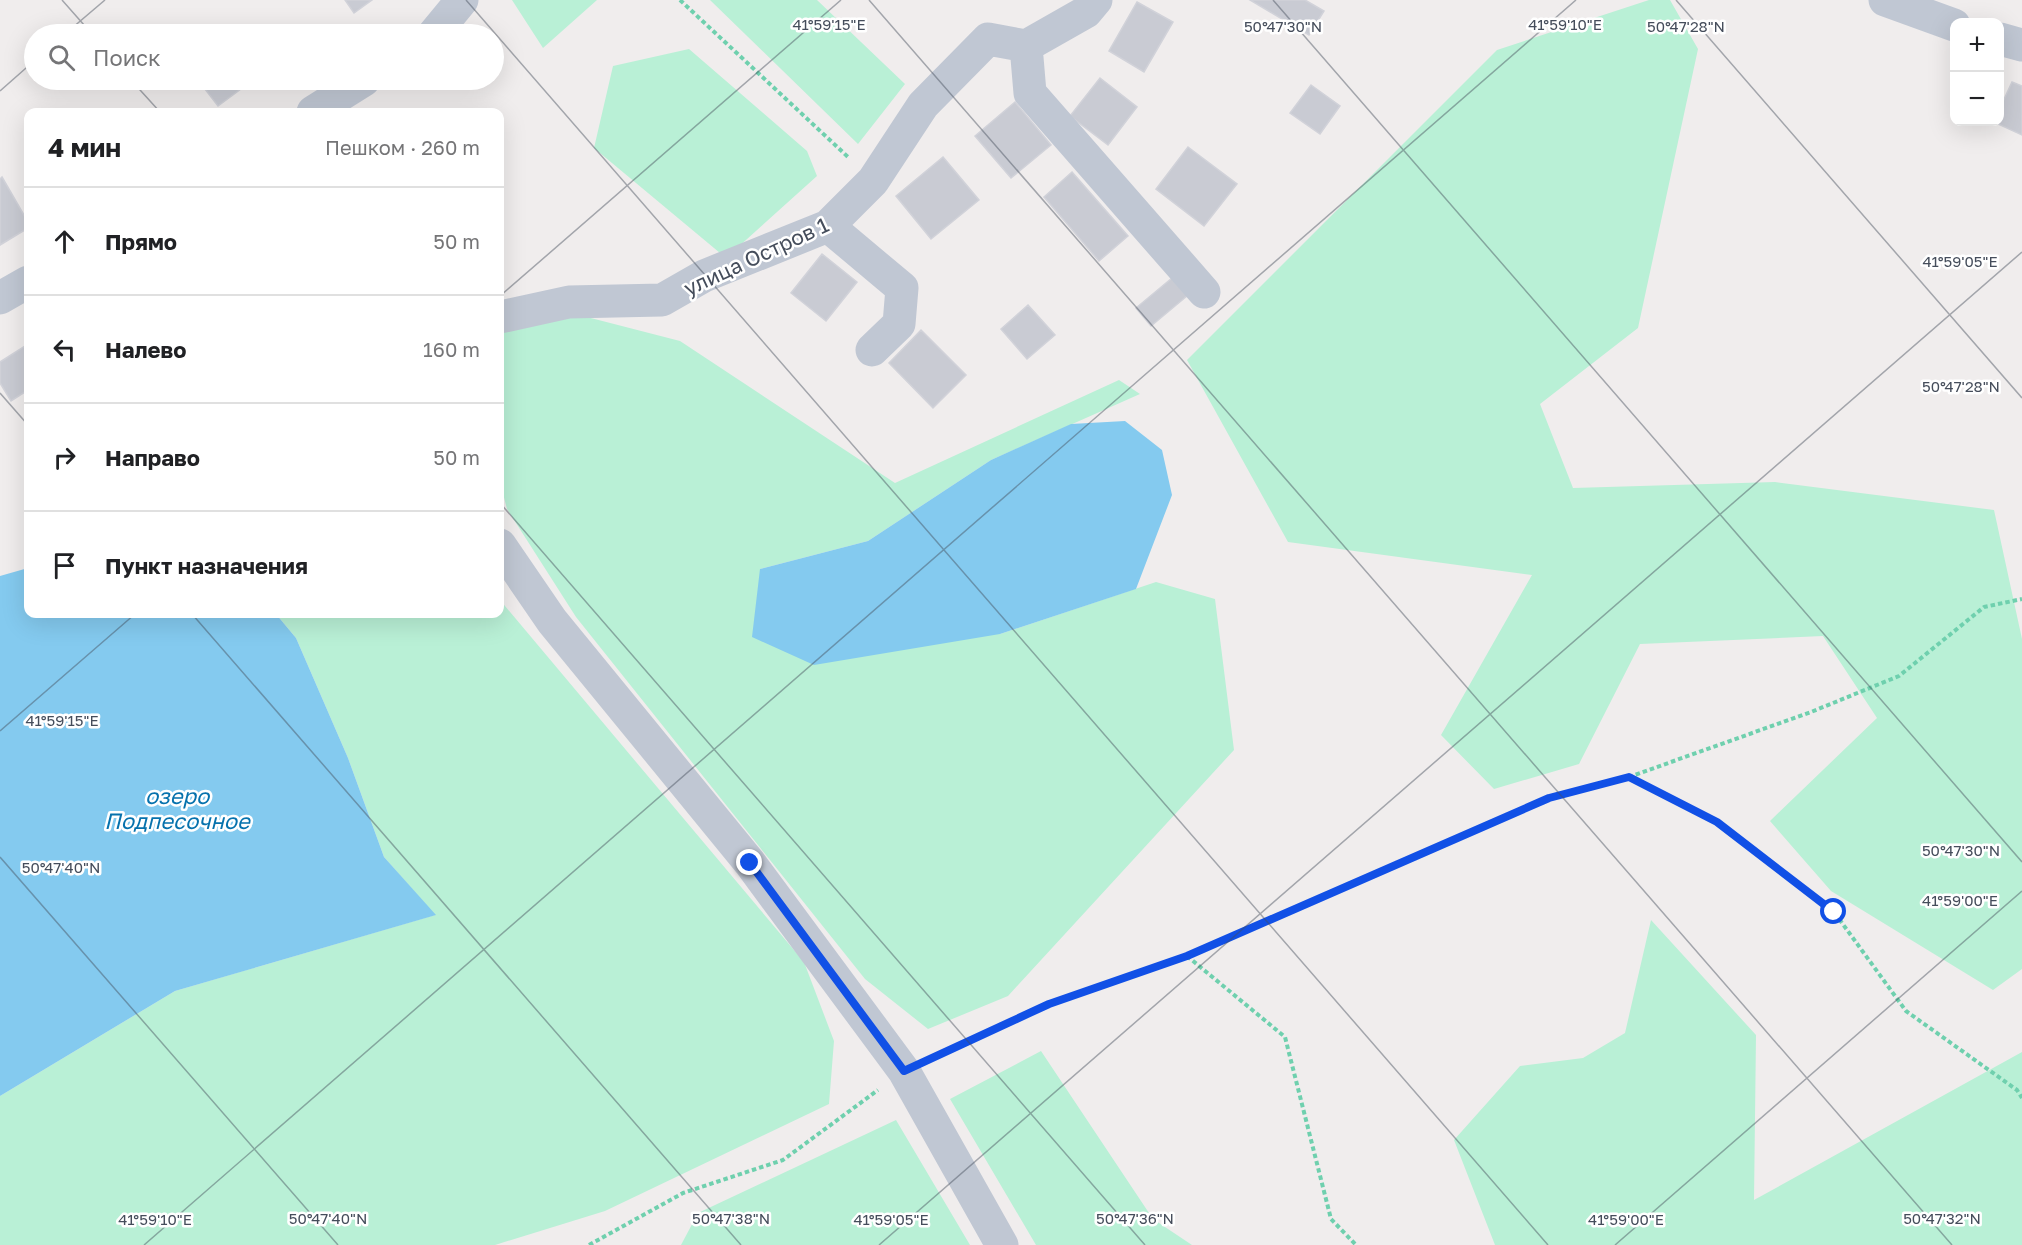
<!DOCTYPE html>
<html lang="ru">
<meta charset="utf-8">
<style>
:root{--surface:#fff;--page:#f6f6f6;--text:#202124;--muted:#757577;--line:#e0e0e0}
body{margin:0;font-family:"Golos Text",sans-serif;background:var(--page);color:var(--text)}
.controls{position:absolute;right:18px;top:18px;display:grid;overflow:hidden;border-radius:12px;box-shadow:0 6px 24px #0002}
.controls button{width:54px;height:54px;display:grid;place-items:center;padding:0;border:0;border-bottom:2px solid var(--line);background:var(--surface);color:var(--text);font:30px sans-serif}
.stop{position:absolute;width:18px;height:18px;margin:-14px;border:4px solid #1150e6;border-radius:50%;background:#fff}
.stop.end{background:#1150e6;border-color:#fff;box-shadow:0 2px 6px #0008}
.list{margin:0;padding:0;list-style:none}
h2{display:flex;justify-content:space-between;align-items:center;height:78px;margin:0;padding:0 24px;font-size:26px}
h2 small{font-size:20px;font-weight:400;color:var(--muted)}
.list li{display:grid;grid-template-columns:39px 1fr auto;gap:18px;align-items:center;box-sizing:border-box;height:108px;padding:0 24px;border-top:2px solid var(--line)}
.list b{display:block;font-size:22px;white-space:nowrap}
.list em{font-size:20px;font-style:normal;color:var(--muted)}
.icon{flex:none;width:33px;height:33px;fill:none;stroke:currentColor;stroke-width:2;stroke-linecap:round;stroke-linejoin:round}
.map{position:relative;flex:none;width:2022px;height:1245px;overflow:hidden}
.search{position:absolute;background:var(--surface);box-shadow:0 6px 24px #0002;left:24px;top:24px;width:480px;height:66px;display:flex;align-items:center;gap:15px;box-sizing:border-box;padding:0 21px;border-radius:33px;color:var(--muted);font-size:22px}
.panel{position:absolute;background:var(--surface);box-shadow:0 6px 24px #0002;left:24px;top:108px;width:480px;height:510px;border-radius:12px}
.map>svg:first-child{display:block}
.green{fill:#b9f0d6}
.water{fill:#84caef}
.building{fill:#c9cbd3;stroke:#d1d2d9;stroke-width:1.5}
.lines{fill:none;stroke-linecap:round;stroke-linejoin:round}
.path{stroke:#6fd0ae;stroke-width:4;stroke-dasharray:4.5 3;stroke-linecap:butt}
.minor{stroke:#c0c7d3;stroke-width:33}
.route{stroke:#1150e6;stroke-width:8}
.ticks{fill:none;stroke:#454d5b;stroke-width:1.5;stroke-opacity:0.45}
.labels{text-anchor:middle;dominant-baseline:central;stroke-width:5;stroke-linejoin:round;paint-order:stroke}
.street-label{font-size:21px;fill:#454d5b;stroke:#fff}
.water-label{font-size:22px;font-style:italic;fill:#0672ad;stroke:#fff}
.ticks-label{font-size:15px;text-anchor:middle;fill:#454d5b;stroke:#fff;stroke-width:5;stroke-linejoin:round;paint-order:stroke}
</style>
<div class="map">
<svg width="2022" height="1245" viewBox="0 0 2022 1245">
<rect width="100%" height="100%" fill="#f0eded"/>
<path class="green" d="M 512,0 L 597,0 L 543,48 Z
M 710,0 L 817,0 L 905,84 L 858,144 Z
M 1649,0 L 1670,0 L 1698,49 L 1638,328 L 1540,404 L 1573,488 L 1775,482 L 1994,510 L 2022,639 L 2022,969 L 1993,990 L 1831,891 L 1770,821 L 1877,718 L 1823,636 L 1640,644 L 1579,764 L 1494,789 L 1441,735 L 1532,575 L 1288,542 L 1187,360 L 1497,50 Z
M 689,49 L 807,151 L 817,176 L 726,258 L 594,148 L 613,66 Z
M 552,308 L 680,341 L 895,483 L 1119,380 L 1140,394 L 991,460 L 868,541 L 760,569 L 1000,634 L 1156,582 L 1215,599 L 1234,750 L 1008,996 L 928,1029 L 865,979 L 576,617 L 507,509 L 500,482 L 500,332 Z
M 500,600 L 804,962 L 834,1041 L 829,1104 L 605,1211 L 495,1245 L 0,1245 L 0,1096 L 175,991 L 435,915 L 384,857 L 348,758 L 296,638 L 276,614 L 500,614 Z
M 1651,920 L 1756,1035 L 1754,1200 L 2022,1052 L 2022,1245 L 1495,1245 L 1454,1140 L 1520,1066 L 1583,1058 L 1625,1033 Z
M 1041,1051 L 1153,1219 L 1192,1245 L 1036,1245 L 950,1099 Z
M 896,1120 L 970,1245 L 681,1245 L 698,1213 Z"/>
<path class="water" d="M 1125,421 L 1162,450 L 1172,495 L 1136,589 L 1000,634 L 814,665 L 752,637 L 760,569 L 868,541 L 991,460 L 1071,424 Z
M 28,568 L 28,614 L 276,614 L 296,638 L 348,758 L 384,857 L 436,915 L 175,991 L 0,1096 L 0,576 Z"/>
<path class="building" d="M 345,0 L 372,0 L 354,13 Z
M 1250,0 L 1305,0 L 1324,11 L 1309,35 Z
M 1137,2 L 1173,22 L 1144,72 L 1109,51 Z
M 1100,78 L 1137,107 L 1108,145 L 1070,116 Z
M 198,80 L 253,80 L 218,106 Z
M 2012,82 L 2022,86 L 2022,135 L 1994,122 L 2000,122 L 2000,108 Z
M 1311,85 L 1340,106 L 1320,134 L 1290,113 Z
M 1015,102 L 1051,145 L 1011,178 L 975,136 Z
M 1188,147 L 1237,184 L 1204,226 L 1156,189 Z
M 943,157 L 979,200 L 931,239 L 896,196 Z
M 1072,172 L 1128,236 L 1099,261 L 1044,197 Z
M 2,177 L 28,222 L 28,228 L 0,245 L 0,179 Z
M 822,254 L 857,282 L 826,321 L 791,293 Z
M 1178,273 L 1193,291 L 1151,326 L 1136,308 Z
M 1028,305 L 1055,335 L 1027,359 L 1001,329 Z
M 921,330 L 966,375 L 933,408 L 889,363 Z
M 28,344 L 28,390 L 11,401 L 0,383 L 0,362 Z"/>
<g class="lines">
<path class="path" d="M 680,0 L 848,157
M 1629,778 L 1717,822 L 1834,912 L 1906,1011 L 2017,1090 L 2022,1098
M 1187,956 L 1285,1037 L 1331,1219 L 1356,1245
M 934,1057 L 1049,1004 L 1187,956 L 1549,798 L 1629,777 L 1811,712 L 1899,676 L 1984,607 L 2022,599
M 589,1245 L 683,1193 L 783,1160 L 878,1090"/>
<path class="minor" d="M 1885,0 L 1954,25
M 434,34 L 462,0
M 2000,39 L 2022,45
M 1026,46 L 1030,93 L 1204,292
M 313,112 L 364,80
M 828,226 L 902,288 L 899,324 L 872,350
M 0,298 L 28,282
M 500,317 L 569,302 L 662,300 L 704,276 L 828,226 L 873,181 L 923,105 L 988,39 L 1026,46 L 1086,12 L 1096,0
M 500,545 L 552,621 L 750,863 L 904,1071 L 1002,1245"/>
</g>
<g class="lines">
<path class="route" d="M 750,863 L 904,1071 L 1049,1004 L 1187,956 L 1549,798 L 1629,777 L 1717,822 L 1834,912"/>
</g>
<path class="ticks" d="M 62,0 L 92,34M 466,0 L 1548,1245M 869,0 L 1952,1245M 1273,0 L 2022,862M 1676,0 L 2022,398M 65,34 L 105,0M 131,80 L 160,112M 0,91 L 34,61M 500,296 L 841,0M 0,393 L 28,425M 500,503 L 1145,1245M 192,614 L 741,1245M 0,731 L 135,614M 0,857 L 338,1245M 144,1245 L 1576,0M 879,1245 L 2022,252M 1615,1245 L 2022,891"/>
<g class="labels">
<g class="street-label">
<text transform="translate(756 256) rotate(-25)">улица Остров 1</text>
</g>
<g class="water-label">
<text x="177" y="795">озеро<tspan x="177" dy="25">Подпесочное</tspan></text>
</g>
</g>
<g class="ticks-label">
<text x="829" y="30">41°59'15"E</text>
<text x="1565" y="30">41°59'10"E</text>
<text x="1283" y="32">50°47'30"N</text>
<text x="1686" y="32">50°47'28"N</text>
<text x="1960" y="267">41°59'05"E</text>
<text x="1961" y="392">50°47'28"N</text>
<text x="62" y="726">41°59'15"E</text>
<text x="1961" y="856">50°47'30"N</text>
<text x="61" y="873">50°47'40"N</text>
<text x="1960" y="906">41°59'00"E</text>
<text x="328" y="1224">50°47'40"N</text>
<text x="731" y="1224">50°47'38"N</text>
<text x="1135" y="1224">50°47'36"N</text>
<text x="1942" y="1224">50°47'32"N</text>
<text x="155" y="1225">41°59'10"E</text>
<text x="891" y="1225">41°59'05"E</text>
<text x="1626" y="1225">41°59'00"E</text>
</g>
</svg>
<div class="controls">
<button>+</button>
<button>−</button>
</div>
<div class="stop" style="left:1834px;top:912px"></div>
<div class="stop end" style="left:750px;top:863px"></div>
<div class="search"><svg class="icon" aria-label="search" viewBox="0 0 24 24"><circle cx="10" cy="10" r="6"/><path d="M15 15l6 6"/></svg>Поиск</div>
<section class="panel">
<h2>4 мин<small>Пешком · 260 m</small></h2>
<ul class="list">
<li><svg class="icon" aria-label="ahead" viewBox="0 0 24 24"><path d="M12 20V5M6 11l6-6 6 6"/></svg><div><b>Прямо</b></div><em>50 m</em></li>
<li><svg class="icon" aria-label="left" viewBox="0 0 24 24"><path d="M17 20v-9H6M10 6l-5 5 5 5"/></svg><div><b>Налево</b></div><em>160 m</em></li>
<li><svg class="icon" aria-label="right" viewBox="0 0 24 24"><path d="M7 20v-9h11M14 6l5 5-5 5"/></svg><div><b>Направо</b></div><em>50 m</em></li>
<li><svg class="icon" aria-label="arrive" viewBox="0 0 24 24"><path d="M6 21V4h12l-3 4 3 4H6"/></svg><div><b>Пункт назначения</b></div></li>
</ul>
</section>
</div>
